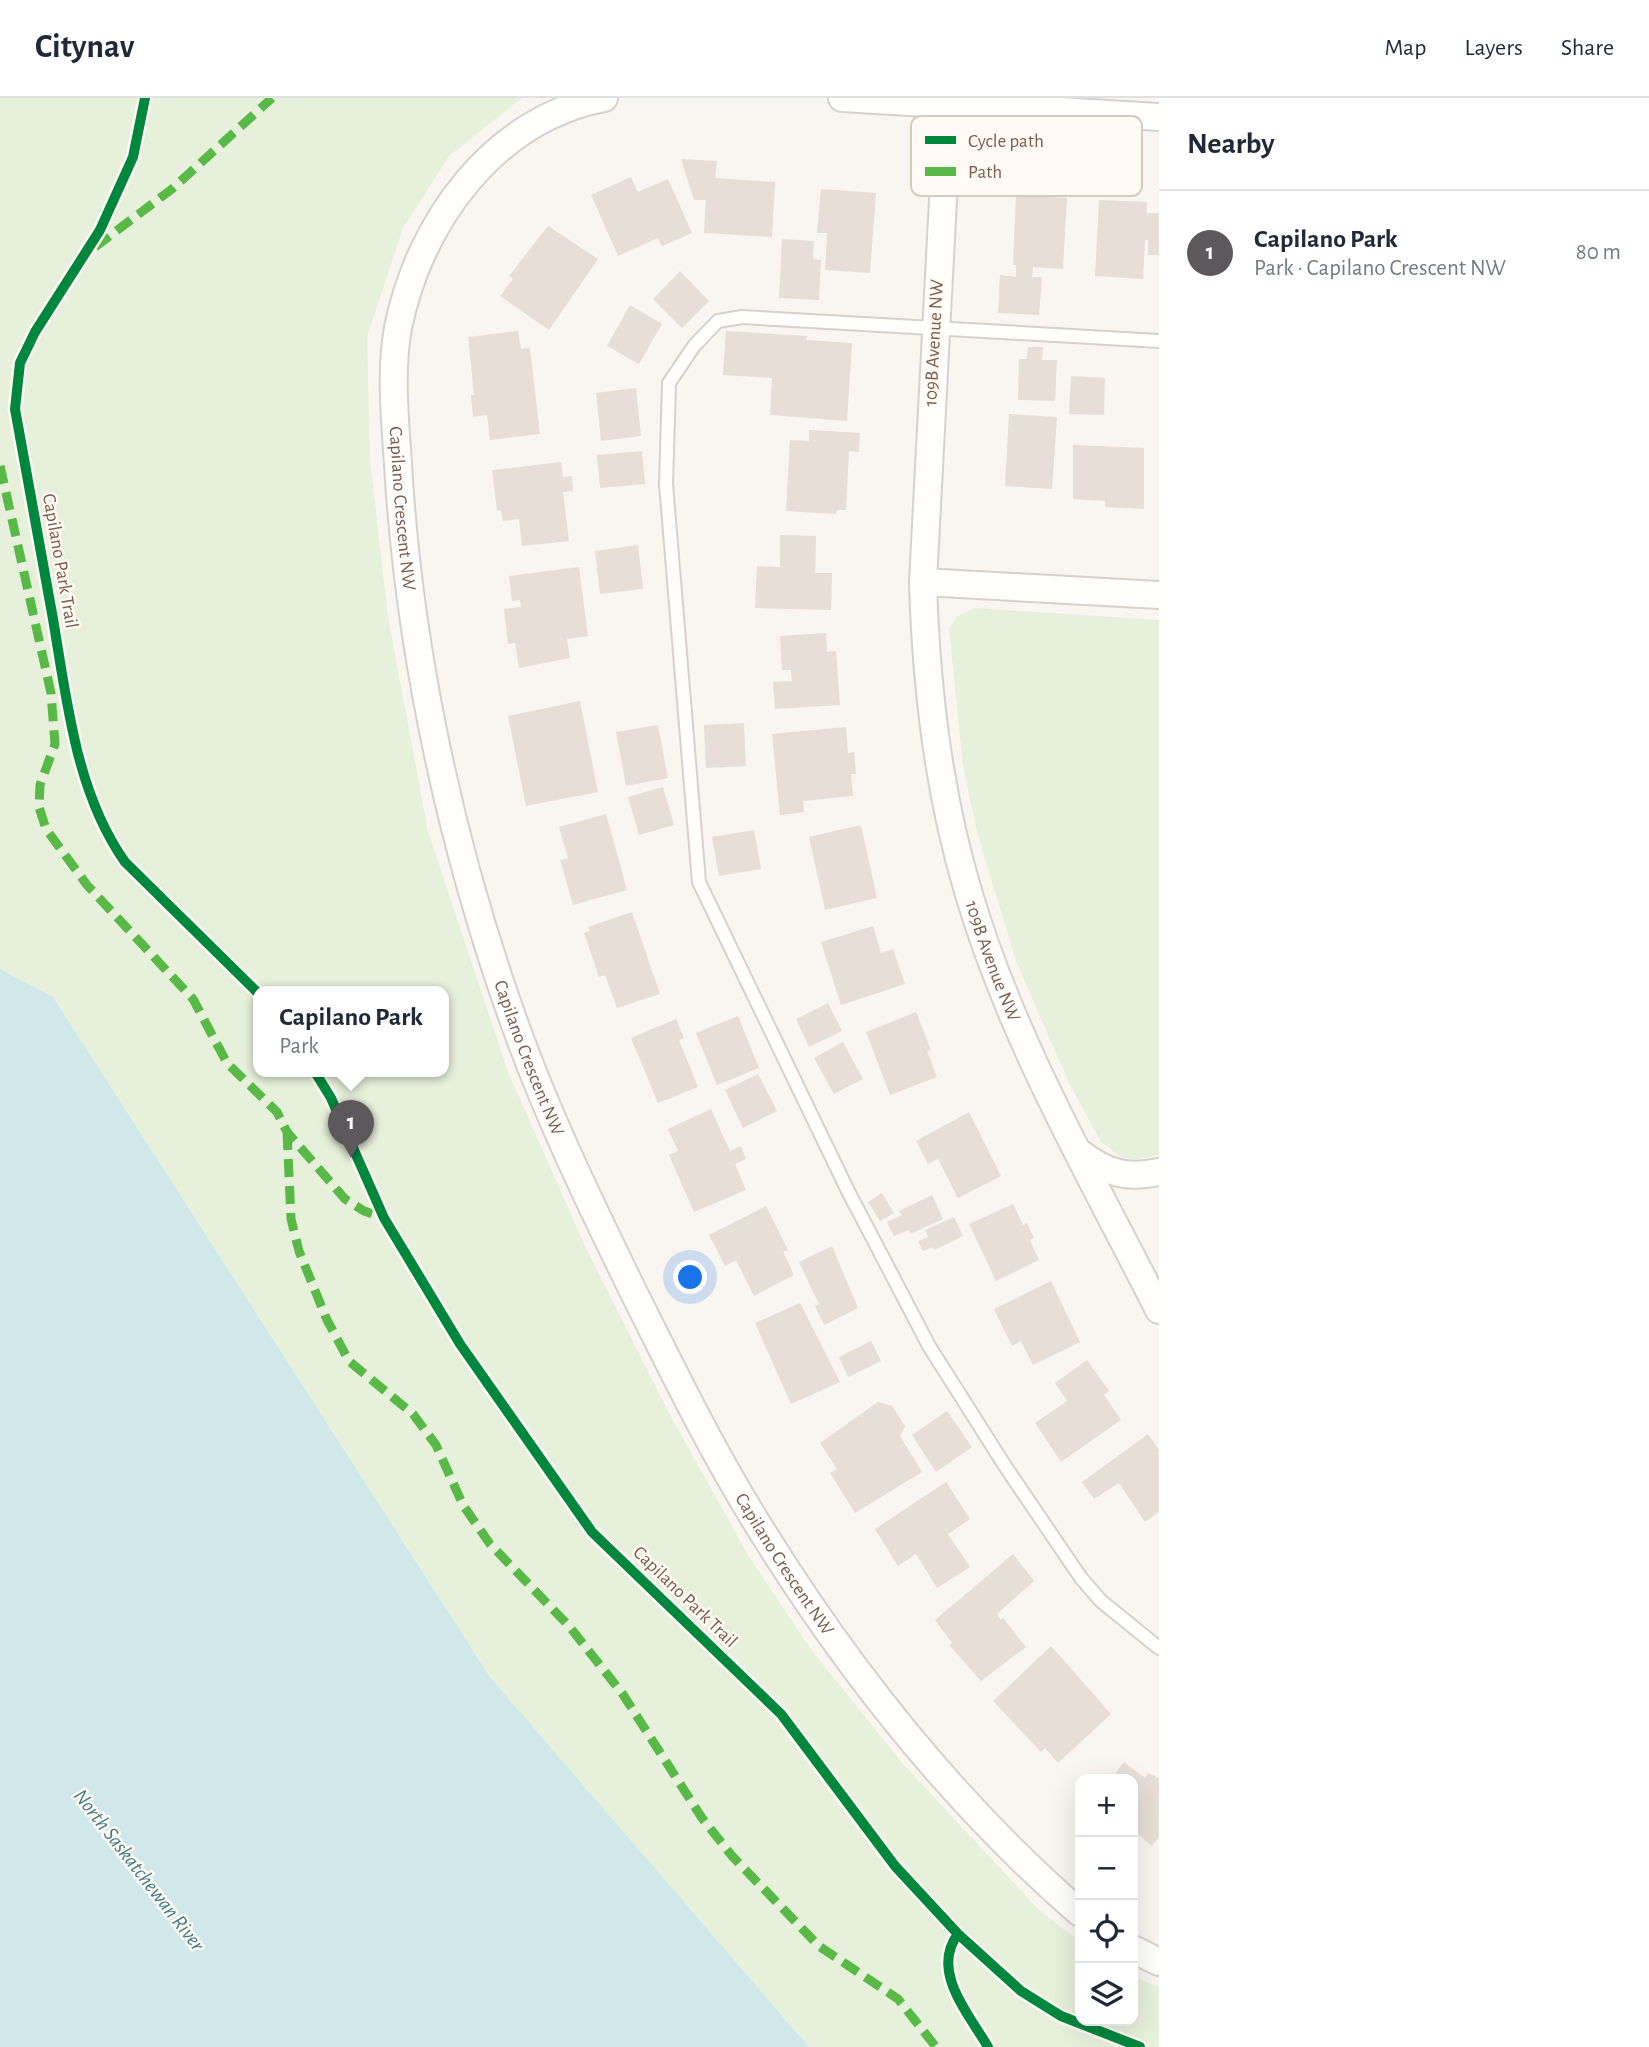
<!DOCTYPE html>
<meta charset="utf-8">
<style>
:root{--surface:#fff;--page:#f6f6f7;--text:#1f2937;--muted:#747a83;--line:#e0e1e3;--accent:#5c585b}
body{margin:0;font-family:"Alegreya Sans",sans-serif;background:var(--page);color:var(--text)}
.controls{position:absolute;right:21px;bottom:21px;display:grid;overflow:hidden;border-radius:14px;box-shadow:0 7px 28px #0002}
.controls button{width:63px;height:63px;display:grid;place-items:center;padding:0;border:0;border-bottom:2px solid var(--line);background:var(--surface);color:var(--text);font:35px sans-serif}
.you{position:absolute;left:691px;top:1180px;width:24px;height:24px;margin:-18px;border:5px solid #fff;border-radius:50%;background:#1a73e8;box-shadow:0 0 0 10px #1a73e833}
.badge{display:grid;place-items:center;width:46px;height:46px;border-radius:50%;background:var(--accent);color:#fff;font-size:23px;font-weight:700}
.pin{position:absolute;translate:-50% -58px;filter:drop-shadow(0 2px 4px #0008)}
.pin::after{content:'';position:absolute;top:37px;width:24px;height:21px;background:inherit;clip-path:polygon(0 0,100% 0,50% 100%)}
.popup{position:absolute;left:253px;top:888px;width:196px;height:91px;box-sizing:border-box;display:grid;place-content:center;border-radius:14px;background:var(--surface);filter:drop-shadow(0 2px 5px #0005);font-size:23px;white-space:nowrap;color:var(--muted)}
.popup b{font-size:26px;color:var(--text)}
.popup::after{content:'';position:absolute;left:50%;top:100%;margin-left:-14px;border:14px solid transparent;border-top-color:var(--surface)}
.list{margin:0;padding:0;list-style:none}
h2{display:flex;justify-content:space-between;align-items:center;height:91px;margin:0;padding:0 28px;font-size:30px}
h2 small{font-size:23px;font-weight:400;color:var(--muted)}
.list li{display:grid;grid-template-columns:46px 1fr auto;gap:21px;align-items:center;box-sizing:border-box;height:126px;padding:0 28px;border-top:2px solid var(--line)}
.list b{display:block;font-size:26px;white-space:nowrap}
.list p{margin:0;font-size:23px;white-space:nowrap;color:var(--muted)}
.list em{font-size:23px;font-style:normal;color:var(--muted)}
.icon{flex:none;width:38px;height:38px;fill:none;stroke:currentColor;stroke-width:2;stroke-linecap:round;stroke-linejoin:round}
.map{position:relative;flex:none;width:1159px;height:1949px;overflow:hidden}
header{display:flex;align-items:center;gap:42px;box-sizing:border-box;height:98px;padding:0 35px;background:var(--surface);border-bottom:2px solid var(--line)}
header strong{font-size:33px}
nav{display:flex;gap:38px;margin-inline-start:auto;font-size:24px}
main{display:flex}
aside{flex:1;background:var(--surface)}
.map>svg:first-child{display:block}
.green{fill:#e7f0db;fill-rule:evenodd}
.water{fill:#d0e8ea}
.building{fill:#e6ded7}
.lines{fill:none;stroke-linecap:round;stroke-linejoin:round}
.lane-casing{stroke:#d7d1cb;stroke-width:16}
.street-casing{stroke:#d7d1cb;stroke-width:30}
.lane{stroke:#fefefd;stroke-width:12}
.street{stroke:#fefefd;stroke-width:26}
.quiet{stroke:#58b947;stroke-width:9;stroke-dasharray:18 9;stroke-linecap:butt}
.cycleway-casing{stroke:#fffaf3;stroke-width:15}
.cycleway{stroke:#00873e;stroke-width:10}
.labels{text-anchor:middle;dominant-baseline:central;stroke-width:5;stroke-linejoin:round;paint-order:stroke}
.street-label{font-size:19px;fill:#7a5c4d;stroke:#fffaf3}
.water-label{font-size:21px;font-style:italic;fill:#437c86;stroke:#fffaf3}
.key{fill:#fffaf3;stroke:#d7cbc1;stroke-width:2}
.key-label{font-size:19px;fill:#7a5c4d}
</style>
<header>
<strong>Citynav</strong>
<nav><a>Map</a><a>Layers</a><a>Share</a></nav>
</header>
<main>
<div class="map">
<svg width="1159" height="1949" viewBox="0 0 1159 1949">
<rect width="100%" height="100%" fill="#f9f5f0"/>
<path class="green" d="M 0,0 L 522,0 L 449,58 L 403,130 L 367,239 L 370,361 L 388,519 L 428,733 L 508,974 L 584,1146 L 669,1315 L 748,1457 L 812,1553 L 903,1666 L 1039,1812 L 1080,1844 L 1080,1923 L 1133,1923 L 1133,1878 L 1159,1889 L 1159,1949 L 809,1949 L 490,1579 L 53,899 L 0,871 ZM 258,894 L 444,894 L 444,974 L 258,974 Z
M 975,510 L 1159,522 L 1159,1056 L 1156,1058 L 1132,1061 L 1121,1059 L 1101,1044 L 1069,985 L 1016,863 L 977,734 L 963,667 L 949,531 L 956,519 Z"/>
<path class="water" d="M 0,871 L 53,899 L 490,1579 L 809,1949 L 0,1949 Z"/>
<path class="building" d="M 681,61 L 717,63 L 715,80 L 775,84 L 772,139 L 704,135 L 706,102 L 694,102 Z
M 631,79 L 638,94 L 668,81 L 692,135 L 662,148 L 658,140 L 618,158 L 591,97 Z
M 821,91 L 876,95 L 870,175 L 825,172 L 827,135 L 817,135 Z
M 1016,97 L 1067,100 L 1063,171 L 1033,169 L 1032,179 L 1042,179 L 1039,217 L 998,215 L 1000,177 L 1016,179 L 1016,167 L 1013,167 Z
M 1099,102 L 1147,104 L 1147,115 L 1159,115 L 1159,157 L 1148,157 L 1148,142 L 1145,142 L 1143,181 L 1095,178 Z
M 548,128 L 598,161 L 549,232 L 500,198 L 513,181 L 509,178 Z
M 782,141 L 814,143 L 813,161 L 821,162 L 819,202 L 779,200 Z
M 680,173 L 709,203 L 682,230 L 653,201 Z
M 630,207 L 662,226 L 639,266 L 607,248 Z
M 518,233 L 521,251 L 530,250 L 540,336 L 490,342 L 487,317 L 473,319 L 471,297 L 474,297 L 468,239 Z
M 726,233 L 807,238 L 806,242 L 852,245 L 847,323 L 770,317 L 772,280 L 723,277 Z
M 1028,249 L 1043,249 L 1042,262 L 1057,262 L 1055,303 L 1018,302 L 1019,261 L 1027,261 Z
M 1071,278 L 1105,280 L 1104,317 L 1069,316 Z
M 636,290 L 641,338 L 601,343 L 596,295 Z
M 1009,316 L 1057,319 L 1052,391 L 1005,388 Z
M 809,332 L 860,335 L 859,354 L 849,353 L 846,412 L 837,412 L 836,416 L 786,413 L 790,342 L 809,343 Z
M 1073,347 L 1144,350 L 1144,411 L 1105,409 L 1105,403 L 1073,401 Z
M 642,353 L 645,386 L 600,390 L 597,357 Z
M 561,364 L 563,379 L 572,378 L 573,393 L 563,394 L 569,443 L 522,448 L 519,421 L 503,423 L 501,412 L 497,413 L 492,372 Z
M 780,437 L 816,438 L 815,475 L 832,475 L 831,512 L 755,510 L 757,468 L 780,469 Z
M 638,447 L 643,491 L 600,496 L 595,453 Z
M 579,469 L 588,538 L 567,541 L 570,560 L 519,570 L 515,545 L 508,546 L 504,511 L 521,509 L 520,502 L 512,503 L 509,478 Z
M 826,535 L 827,554 L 836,553 L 840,607 L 775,611 L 773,584 L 792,583 L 791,572 L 782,572 L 780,538 Z
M 580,603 L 598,694 L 526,708 L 508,618 Z
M 744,625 L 746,668 L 706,670 L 704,627 Z
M 658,627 L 668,680 L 626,688 L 616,634 Z
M 846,629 L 848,655 L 854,654 L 856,676 L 851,676 L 853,698 L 803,703 L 804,714 L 780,717 L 772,636 Z
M 663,689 L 674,727 L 639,737 L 628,699 Z
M 606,716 L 627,792 L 573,807 L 560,762 L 568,760 L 559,729 Z
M 861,727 L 877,800 L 825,812 L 809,739 Z
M 754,732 L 761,771 L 719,778 L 712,739 Z
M 632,814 L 660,896 L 617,910 L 605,877 L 599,879 L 584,835 L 590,833 L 588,829 Z
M 873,828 L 881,855 L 893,851 L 905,886 L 841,907 L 821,844 Z
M 828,905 L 842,933 L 809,949 L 796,921 Z
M 916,914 L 931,952 L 927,953 L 937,979 L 890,997 L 866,934 Z
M 738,918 L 759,970 L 717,987 L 696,935 Z
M 676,921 L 684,940 L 679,942 L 698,989 L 658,1005 L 631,940 Z
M 843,944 L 863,981 L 834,996 L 814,960 Z
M 758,976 L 777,1013 L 743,1030 L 725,992 Z
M 711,1011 L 730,1053 L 741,1048 L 746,1061 L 735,1066 L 746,1092 L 694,1114 L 669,1057 L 678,1053 L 668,1031 Z
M 969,1014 L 1001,1078 L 958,1100 L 938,1061 L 928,1066 L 916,1043 Z
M 882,1095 L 894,1115 L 880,1123 L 868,1104 Z
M 932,1097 L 943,1121 L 910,1136 L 909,1132 L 894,1138 L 887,1124 L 902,1117 L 899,1113 Z
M 1013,1106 L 1023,1127 L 1027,1125 L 1034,1140 L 1030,1142 L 1039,1162 L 996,1183 L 969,1126 Z
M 766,1108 L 788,1152 L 783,1154 L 794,1177 L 754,1198 L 736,1162 L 725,1168 L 709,1137 Z
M 954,1119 L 963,1138 L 934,1152 L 933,1149 L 923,1153 L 918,1143 L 928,1139 L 925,1132 Z
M 832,1148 L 858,1210 L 824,1227 L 815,1208 L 819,1206 L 799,1164 Z
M 1051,1183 L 1080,1244 L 1033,1267 L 1021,1243 L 1012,1248 L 994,1211 Z
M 800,1205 L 840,1284 L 791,1306 L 755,1225 Z
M 871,1243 L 881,1263 L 848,1279 L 839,1259 Z
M 1087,1262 L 1109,1293 L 1104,1297 L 1121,1322 L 1061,1364 L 1035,1325 L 1067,1303 L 1055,1285 Z
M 878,1304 L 892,1308 L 905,1328 L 900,1338 L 922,1374 L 855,1415 L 830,1375 L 837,1371 L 820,1345 Z
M 947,1313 L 972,1349 L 936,1374 L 912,1337 Z
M 1148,1336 L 1159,1352 L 1159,1414 L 1145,1424 L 1119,1385 L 1094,1401 L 1082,1384 Z
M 946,1384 L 970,1421 L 948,1436 L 970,1469 L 937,1490 L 916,1456 L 898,1468 L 875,1431 Z
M 1013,1456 L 1034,1483 L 997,1516 L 1001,1522 L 1003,1520 L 1026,1549 L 981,1583 L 949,1547 L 952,1545 L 935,1522 Z
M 1051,1548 L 1111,1616 L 1058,1665 L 1045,1650 L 1041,1654 L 993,1603 Z
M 1124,1664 L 1145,1680 L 1148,1675 L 1159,1680 L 1159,1739 L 1152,1748 L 1133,1732 L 1133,1681 L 1111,1681 Z"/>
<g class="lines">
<g class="lane-casing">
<path id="lane" d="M 1159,243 L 742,219 L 718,223 L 694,248 L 669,285 L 666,386 L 699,784 L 848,1093 L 929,1248 L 1005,1368 L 1081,1480 L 1101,1503 L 1159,1550"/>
</g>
<g class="street-casing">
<g id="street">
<path id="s1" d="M 604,0 C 494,21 419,124 398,230 C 390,274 395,321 398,366 C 409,558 454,763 521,943 C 553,1029 593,1111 633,1193 C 671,1269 708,1345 752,1417 C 841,1563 951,1703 1080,1815"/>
<path d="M 842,0 L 1159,19"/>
<path id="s2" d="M 948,6 L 923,484 C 926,588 938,693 968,793 C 1011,940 1090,1076 1159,1212"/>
<path d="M 923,484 L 1159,497"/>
<path d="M 1080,1055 C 1106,1075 1127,1081 1159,1074"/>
<path d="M 1133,1851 L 1159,1864"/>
</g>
</g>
<use href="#lane" class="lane"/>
<use href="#street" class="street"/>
<path class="quiet" d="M 95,149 L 172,91 L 272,0
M 0,368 L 51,595 L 55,646 L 40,687 L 39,709 L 46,731 L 87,787 L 193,901 L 227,965 L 277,1014 L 287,1034 L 345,1101 L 364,1113 L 384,1120
M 287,1034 L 291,1121 L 299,1153 L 327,1222 L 349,1263 L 413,1316 L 436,1347 L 463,1407 L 490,1446 L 569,1528 L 622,1595 L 702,1720 L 732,1758 L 819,1848 L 898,1901 L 936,1949"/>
<g class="cycleway-casing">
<path id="cycleway" d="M 145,0 L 133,59 L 100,132 L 35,234 L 20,265 L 15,311 C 28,381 40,451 53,521 C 67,603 76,695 125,764 L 258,895
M 315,974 L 331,1000 L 384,1120 L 460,1246 L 592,1434 L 781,1616 L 895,1768 L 958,1836 L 1021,1893 L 1061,1918 L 1140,1949
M 958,1836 C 930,1873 969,1916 988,1949"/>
</g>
<use href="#cycleway" class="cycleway"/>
</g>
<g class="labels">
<g class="street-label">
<text transform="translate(934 245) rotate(-87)">109B Avenue NW</text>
<text stroke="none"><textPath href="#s1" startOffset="508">Capilano Crescent NW</textPath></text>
<text transform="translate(60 463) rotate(80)">Capilano Park Trail</text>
<text stroke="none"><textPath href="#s2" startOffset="866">109B Avenue NW</textPath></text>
<text stroke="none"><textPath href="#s1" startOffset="1074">Capilano Crescent NW</textPath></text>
<text stroke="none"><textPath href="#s1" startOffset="1642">Capilano Crescent NW</textPath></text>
<text transform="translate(685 1499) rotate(44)">Capilano Park Trail</text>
</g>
<g class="water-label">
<text transform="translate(139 1772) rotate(52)">North Saskatchewan River</text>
</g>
</g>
<rect x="911" y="18" width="231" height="80" rx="10" class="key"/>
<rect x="925" y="38" width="31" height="8" fill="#00873e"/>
<rect x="925" y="69" width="31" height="9" fill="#58b947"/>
<g class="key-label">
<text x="968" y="49">Cycle path</text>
<text x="968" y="80">Path</text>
</g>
</svg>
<div class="controls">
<button>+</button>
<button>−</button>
<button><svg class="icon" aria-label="locate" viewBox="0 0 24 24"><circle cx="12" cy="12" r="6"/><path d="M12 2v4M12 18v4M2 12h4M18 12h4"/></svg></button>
<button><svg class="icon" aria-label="layers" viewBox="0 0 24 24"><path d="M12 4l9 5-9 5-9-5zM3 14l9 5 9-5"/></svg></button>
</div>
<div class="you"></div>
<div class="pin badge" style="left:351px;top:1060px">1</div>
<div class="popup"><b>Capilano Park</b>Park</div>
</div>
<aside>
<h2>Nearby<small></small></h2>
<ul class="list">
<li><span class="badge">1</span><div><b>Capilano Park</b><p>Park · Capilano Crescent NW</p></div><em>80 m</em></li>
</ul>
</aside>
</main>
